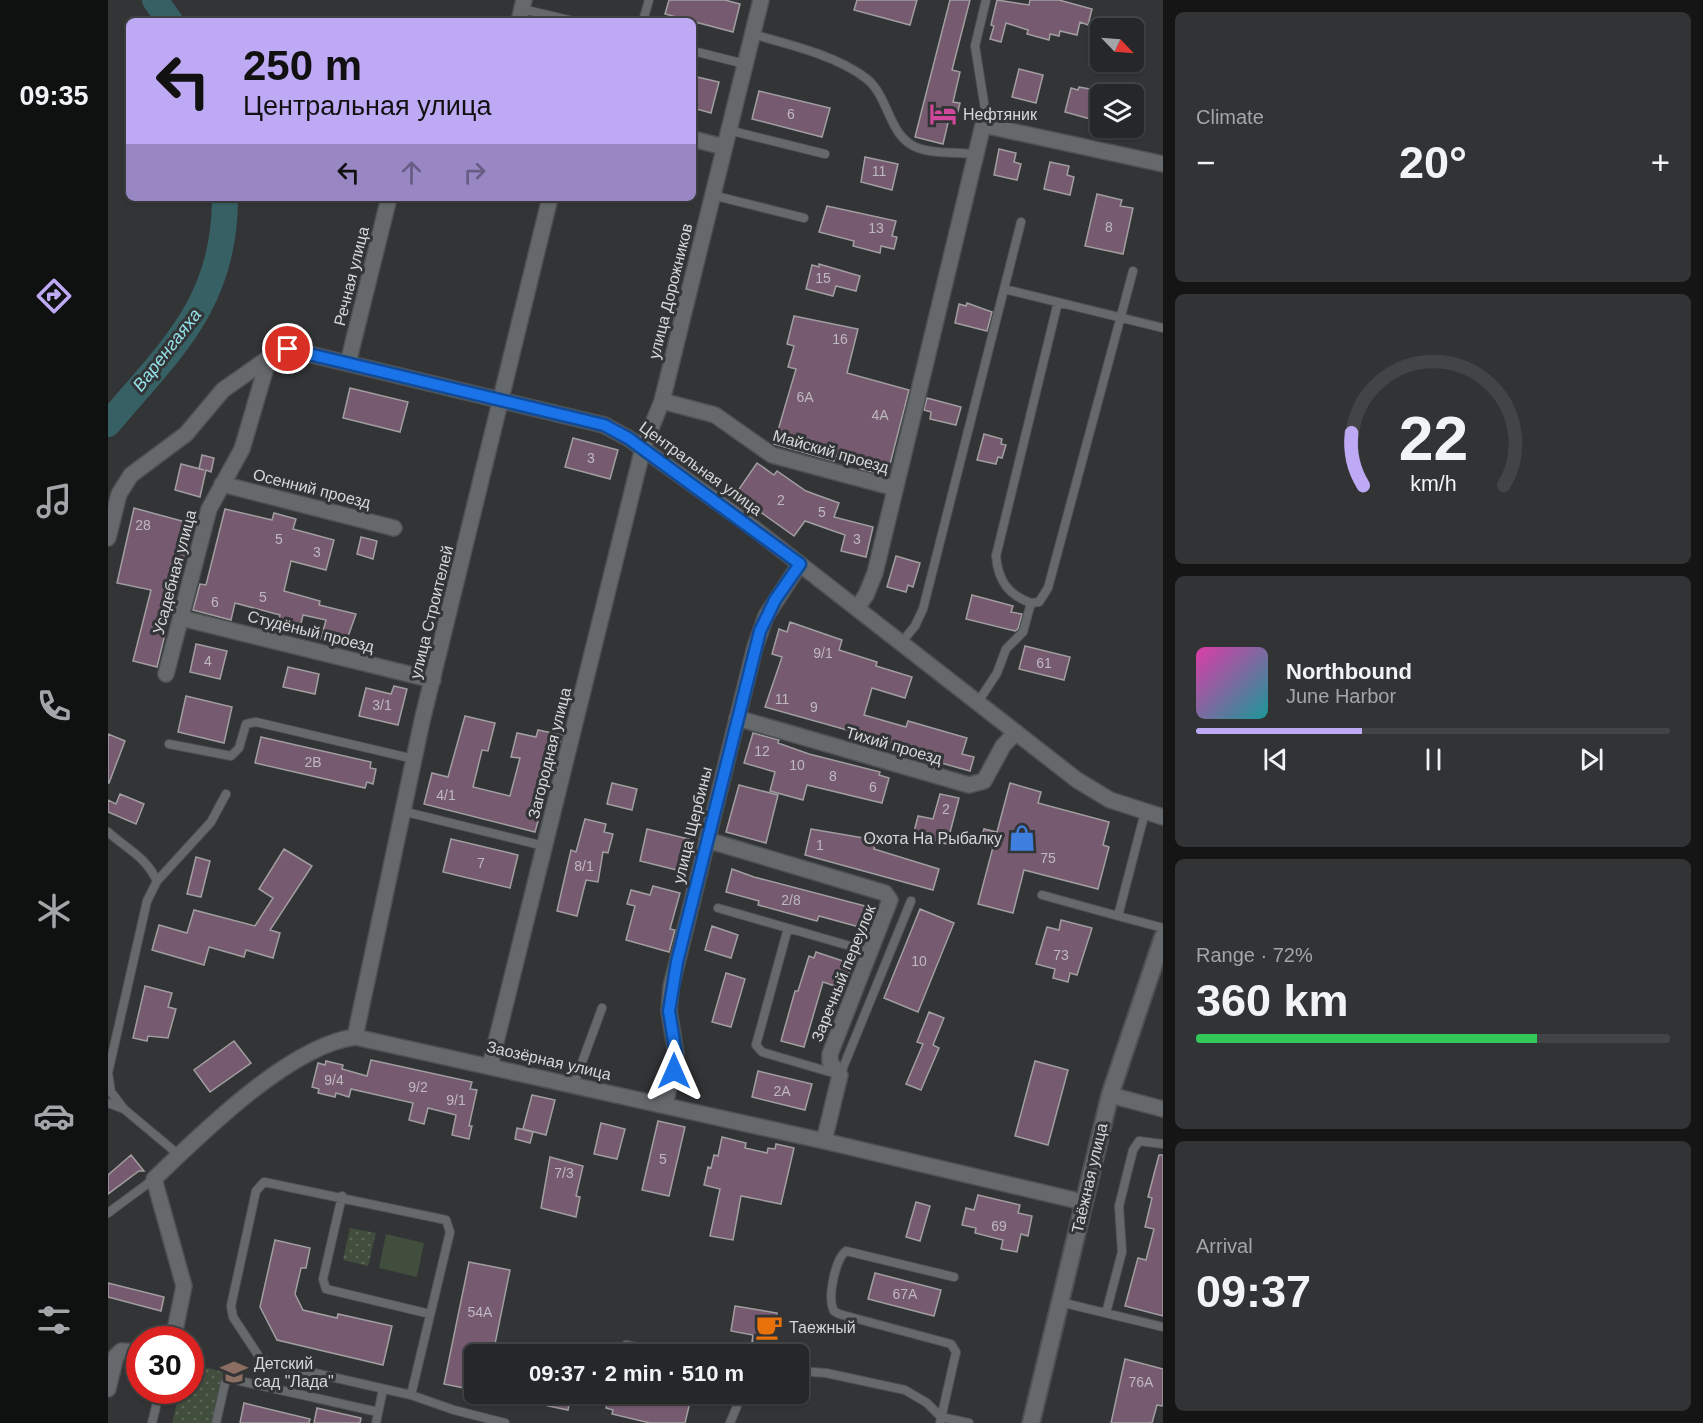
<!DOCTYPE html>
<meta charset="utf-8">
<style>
body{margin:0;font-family:Helvetica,sans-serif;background:#323334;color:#f1f3f6;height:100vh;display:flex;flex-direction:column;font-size:22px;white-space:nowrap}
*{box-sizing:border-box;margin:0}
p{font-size:20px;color:#a4a5a8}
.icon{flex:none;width:33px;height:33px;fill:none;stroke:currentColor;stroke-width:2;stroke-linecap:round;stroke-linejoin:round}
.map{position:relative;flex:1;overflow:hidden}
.details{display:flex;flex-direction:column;gap:12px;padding:12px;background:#151516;width:540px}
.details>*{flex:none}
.banner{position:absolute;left:18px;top:18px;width:570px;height:183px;border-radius:9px;box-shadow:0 2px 4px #0004,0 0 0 2px #424445;background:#bea9f4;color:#111;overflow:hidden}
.needle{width:39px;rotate:115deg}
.controls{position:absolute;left:982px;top:18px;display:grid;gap:12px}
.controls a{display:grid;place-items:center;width:54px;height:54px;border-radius:9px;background:#262728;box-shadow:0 2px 4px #0004,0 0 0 2px #424445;font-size:30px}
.speed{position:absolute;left:18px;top:1326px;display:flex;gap:12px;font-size:30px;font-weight:700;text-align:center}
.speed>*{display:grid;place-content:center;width:78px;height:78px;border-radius:50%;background:#262728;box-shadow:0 2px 4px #0004,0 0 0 2px #424445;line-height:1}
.speed .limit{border:9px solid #d22;background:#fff;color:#111}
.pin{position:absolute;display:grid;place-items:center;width:51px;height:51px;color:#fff;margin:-26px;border:3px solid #fff;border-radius:50%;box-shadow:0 2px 6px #0007}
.me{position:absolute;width:66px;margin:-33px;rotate:0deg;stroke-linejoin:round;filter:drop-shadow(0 0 4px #0008)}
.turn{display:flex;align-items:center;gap:21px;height:126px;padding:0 18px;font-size:27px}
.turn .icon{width:78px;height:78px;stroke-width:2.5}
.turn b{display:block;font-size:42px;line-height:51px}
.lanes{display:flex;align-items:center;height:57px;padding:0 18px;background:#0003;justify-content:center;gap:30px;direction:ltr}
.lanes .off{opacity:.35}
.big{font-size:45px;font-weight:700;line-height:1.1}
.details .widget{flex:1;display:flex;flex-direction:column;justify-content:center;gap:9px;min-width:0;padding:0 21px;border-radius:9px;background:#323334}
.details .dial{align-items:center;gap:0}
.dial svg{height:156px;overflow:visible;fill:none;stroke:#424445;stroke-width:7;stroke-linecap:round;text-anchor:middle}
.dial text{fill:#f1f3f6;stroke:none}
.song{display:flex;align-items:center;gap:18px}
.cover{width:72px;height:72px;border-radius:9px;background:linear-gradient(135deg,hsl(320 70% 55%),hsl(180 70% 35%))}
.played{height:6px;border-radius:3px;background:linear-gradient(90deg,#bea9f4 35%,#424445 35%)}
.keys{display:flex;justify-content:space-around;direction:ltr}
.heat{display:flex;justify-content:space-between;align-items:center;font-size:33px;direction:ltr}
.charge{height:9px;border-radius:4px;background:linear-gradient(90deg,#34c759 72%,#424445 0)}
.trip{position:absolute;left:356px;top:1344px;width:345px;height:60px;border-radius:9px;background:#262728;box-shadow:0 2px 4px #0004,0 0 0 2px #424445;font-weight:700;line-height:60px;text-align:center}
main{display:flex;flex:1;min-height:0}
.tabs{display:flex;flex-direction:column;width:108px;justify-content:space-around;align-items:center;background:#0f1010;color:#a4a5a8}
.tabs .icon{width:42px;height:42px}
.tabs .current{color:#bea9f4}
.tabs b{font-size:27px;color:#f1f3f6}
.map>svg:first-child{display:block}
.park{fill:url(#park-dots)}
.pitch{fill:#424e3d}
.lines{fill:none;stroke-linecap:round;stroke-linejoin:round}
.river{stroke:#366064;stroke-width:26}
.building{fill:#765b70;stroke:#a19ea0;stroke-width:1.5}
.service-casing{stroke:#4e5052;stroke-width:10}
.minor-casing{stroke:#4e5052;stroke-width:18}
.tertiary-casing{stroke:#4e5052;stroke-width:20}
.service{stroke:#66696b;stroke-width:8}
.minor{stroke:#66696b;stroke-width:15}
.tertiary{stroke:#66696b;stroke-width:16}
.route-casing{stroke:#114b97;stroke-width:15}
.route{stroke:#1a73e8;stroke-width:10}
.labels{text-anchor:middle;stroke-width:6;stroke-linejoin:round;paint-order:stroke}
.number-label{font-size:14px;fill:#beb8bf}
.poi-label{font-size:16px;fill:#d6d7d9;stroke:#323436;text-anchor:start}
.street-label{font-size:16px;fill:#d6d7d9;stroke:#323436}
.water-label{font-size:18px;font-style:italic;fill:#94e1e9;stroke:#323436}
</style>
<main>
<nav class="tabs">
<b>09:35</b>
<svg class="icon current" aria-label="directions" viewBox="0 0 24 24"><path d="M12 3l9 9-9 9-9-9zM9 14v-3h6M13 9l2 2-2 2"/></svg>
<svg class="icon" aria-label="music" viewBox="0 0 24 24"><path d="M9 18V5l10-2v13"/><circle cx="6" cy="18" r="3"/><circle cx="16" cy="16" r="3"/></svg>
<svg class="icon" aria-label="phone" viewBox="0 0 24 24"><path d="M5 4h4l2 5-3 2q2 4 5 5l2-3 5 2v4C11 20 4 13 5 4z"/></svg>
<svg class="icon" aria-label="climate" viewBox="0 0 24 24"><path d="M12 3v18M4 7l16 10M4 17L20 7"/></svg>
<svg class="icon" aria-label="car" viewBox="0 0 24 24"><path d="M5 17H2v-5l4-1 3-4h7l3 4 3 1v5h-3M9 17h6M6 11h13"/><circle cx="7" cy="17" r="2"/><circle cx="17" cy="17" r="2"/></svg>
<svg class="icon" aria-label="filters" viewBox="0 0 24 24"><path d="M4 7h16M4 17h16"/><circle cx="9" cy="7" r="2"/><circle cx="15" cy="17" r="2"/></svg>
</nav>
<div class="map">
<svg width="1055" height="1423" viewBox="0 0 1055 1423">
<defs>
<pattern id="park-dots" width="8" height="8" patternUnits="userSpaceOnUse" patternTransform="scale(1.5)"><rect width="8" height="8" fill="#424e3d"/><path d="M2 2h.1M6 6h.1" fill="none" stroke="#5d6758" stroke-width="1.8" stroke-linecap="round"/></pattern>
</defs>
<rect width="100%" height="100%" fill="#323436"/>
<path class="park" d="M242,1228L268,1233L260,1266L235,1260Z
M83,1364L116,1372L105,1423H64L72,1391L82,1390Z"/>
<path class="pitch" d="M278,1234L316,1243L309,1277L271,1268Z"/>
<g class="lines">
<path class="river" d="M47,0L62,21
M0,424C63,349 117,303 117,198"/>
</g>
<path class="building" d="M561,0H617L632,4L625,32L557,14Z
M749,0H809L802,25L746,10Z
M842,0H862L844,70L852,72L845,102L852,103L849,115L842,114L835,144L807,137Z
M889,0L921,5L922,0H951L984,9L980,25L972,22L969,35L952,31L951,36L942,34L941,40L919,34L920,30L898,23L893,42L882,39L886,26L883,25Z
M911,69L935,75L928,103L904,97Z
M585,76L611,82L603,113L585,108Z
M971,87L993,91L986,120L957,112L963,88L970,90Z
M651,91L722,108L714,137L644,119Z
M891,149L908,153L906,162L913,164L909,180L886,175Z
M757,157L790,164L784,190L753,182Z
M942,162L961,166L959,175L966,177L962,195L936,189Z
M989,194L1014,200L1012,206L1025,208L1015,254L977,246Z
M719,206L788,221L784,236L789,237L786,249L773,246L772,253L745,246L746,241L711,232Z
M711,264L752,276L748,291L728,286L725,296L698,289L704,265L711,267Z
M859,303L884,312L879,331L847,323L851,304L858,306Z
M686,316L750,329L739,373L801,390L779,476L752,469L754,463L727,456L726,461L666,444L688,369L680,367L686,346L679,344Z
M242,388L300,402L292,432L235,418Z
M819,398L853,407L848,425L822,419L823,412L816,410Z
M876,434L894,439L893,444L898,445L894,458L890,457L888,464L869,460Z
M465,438L510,450L502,479L457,467Z
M94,455L106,458L103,472L98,470L92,497L67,490L73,464L96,470L91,469Z
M649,463L666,475L669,471L698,491L731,503L726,517L765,527L758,557L733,551L737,535L697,521L686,536L644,506L646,504L629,492Z
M26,508L85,524L64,602L55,600L47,631L57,634L49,667L25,661L43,590L9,583Z
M117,509L164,520L166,513L188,519L185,529L226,540L218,570L183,561L176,591L212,601L211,605L248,614L237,645L213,639L218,620L195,615L191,632L169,627L172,615L127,603L123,620L85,610L92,584L98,585Z
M253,537L269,541L265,559L249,554Z
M788,556L812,563L805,587L800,585L798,592L779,587Z
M864,595L905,606L903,612L914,614L910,629L907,631L858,619Z
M682,622L734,640L731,650L769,662L768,666L804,677L797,698L764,688L756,715L798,727L800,721L859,738L854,754L866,757L862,771L801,754L803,748L657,707L674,657L664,654L671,629L679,632Z
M88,644L119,651L112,679L82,672Z
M917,646L962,657L956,680L911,669Z
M180,667L211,674L207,694L175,687Z
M286,686L299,689L290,725L251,716L258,688L283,694Z
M78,696L124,707L116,743L70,732Z
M357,716L387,723L380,751L374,750L365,787L402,796L412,758L403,757L409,733L428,737L430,730L454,735L427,832L316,804L324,773L340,777Z
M645,733L671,740L670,743L701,754L772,772L771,775L781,778L774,803L699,785L695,800L662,791L667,772L636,763Z
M0,734L17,741L1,783H0Z
M153,737L263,762L262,768L268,769L265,784L259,782L257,788L147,763Z
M504,783L529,789L524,810L499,804Z
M902,783L933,792L930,803L1001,822L995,845L1001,847L990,889L916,870L905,913L870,904L885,847L872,843L876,829L889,832Z
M631,785L670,795L658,843L618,832Z
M12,794L36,804L28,824L0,812V800L8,804Z
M832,794L851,798L839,844L805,836L810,816L825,819Z
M477,819L498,824L496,832L505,834L500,853L495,852L490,882L478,880L469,916L449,911L463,850L468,852Z
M539,829L581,839L573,871L532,861Z
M703,829L768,840L766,849L831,869L825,890L697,855Z
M343,839L410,855L402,888L335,872Z
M176,849L204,866L162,930L172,933L165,958L138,950L136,957L101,947L96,965L44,950L51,925L79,933L86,910L147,926L165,898L151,889Z
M88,857L102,861L93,897L79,894Z
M624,869L646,877L761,907L755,928L711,916L709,921L650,905L651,901L618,892Z
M545,886L572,893L562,929L567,930L561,952L518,940L527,906L519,904L523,890L542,895Z
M812,909L846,923L810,1012L776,998Z
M953,920L984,928L969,975L962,973L960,982L945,978L947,969L928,964L939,927L951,930Z
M604,926L630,935L623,958L597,950Z
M708,952L744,964L736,989L715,982L696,1047L673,1041L687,991H690L701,956L706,958Z
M618,973L637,979L623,1027L604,1022Z
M37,986L64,993L60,1007L68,1009L60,1038L40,1036L39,1041L25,1038Z
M821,1012L836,1018L825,1045L831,1048L813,1090L798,1084L815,1044L809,1042Z
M126,1041L143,1063L102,1092L86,1070Z
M263,1060L364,1082L362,1089L369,1090L361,1126H364L361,1139L344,1135L348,1115L320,1108L316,1124L301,1120L305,1103L243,1089L241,1097L228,1093L227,1097L210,1093L211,1089L204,1087L210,1063L217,1065L218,1061L235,1065L234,1069L259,1076Z
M927,1061L960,1070L940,1145L907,1136Z
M650,1071L704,1084L697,1110L644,1097Z
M424,1095L447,1100L438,1135L415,1129Z
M550,1121L577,1127L561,1196L534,1190Z
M493,1123L517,1129L509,1159L486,1154Z
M409,1128L425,1132L422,1143L407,1139Z
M614,1137L638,1143L637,1148L659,1153L660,1148L667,1149L668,1144L686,1148L673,1204L633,1196L625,1240L602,1236L612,1189L596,1185L600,1167L603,1168L606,1155L610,1156Z
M23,1155L36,1171H31L0,1194V1175Z
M1051,1155H1055V1316L1017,1306L1030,1258L1038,1260L1046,1229L1037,1227L1044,1198L1040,1197Z
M442,1157L475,1166L468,1196L472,1197L468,1217L433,1208Z
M870,1195L912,1205L910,1213L924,1216L920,1236L913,1234L909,1252L893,1249L895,1240L867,1233L868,1228L854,1225L858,1208L866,1210Z
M808,1202L822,1206L812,1241L798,1237Z
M167,1240L202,1248L198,1268H193L187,1294L195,1310L229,1318L230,1314L284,1326L275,1365L169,1340L152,1307Z
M361,1262L402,1270L385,1354H366V1390L336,1384Z
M767,1273L833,1290L826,1316L760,1299Z
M0,1283L56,1297L53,1311L0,1297Z
M627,1306L669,1313L664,1345L644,1342L645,1335L623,1331Z
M1017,1359L1055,1369V1406L1049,1405L1044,1423H1003Z
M408,1394H463L460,1410L407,1399Z
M502,1394H562L577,1397L576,1401L582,1402L577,1423H542L504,1414L505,1410L498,1408Z
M136,1403L202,1419L201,1423H132Z
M209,1408L253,1418L252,1423H206Z"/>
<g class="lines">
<defs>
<path id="service" d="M414,9L465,21
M535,21L541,0
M644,34C680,44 730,56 759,79C782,98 780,137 810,148C829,155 849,151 869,155
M585,51L637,64
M875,125L877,109L867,46L878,0
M620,130L717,154
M604,195L696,218
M896,289L1055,328
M923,603L931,602L940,588L1025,271
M793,643L807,626L815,609L913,222
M870,702L889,673L898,649L915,632L923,603C900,595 890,580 888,556L950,302
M61,744L123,756L131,748L138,724L148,722L306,759
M294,811L436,846
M0,832C19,849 38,857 49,881
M934,895L1010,916L1037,812
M610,908L763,952
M1010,916L1055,928
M680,928L648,1045L654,1052L732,1075L803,901
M466,1084L494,1008
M0,1103L16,1109L71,1155
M16,1109L3,1092L0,1073L39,901L49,881L103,822L118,794
M234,1196L215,1279L218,1289L322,1314
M0,1213L46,1179
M952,1302L1055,1327
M998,1313L1014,1252L1011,1206L1025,1150L1031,1141L1055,1144
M518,1345L563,1354
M690,1371L718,1373L797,1390L819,1403L833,1417L861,1423
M303,1395L342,1232L338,1220L156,1182L148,1191L123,1306L125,1317L152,1358L158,1362L303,1395L346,1410L397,1423
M44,1423L52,1390
M108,1423L117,1383L123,1379L270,1412
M268,1423L275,1389
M622,1423L634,1394
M832,1423L848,1352L843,1344L731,1314L726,1311C719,1299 727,1259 738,1251L846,1277"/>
<path id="minor" d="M411,21L416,0
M585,139L616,147
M240,363L281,198
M554,401L607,415L664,455L787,488
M114,484L286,528
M0,538L11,494L23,475L78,434L115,390L162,357
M749,608L758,595L767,573L875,125L1055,164
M73,618L325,680
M58,674L101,509L134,449L159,364L171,351L180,349L479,421L496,425L520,438L643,526L969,780L1002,800L1055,817
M629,718L861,785L876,781L895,746L908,732
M599,840L777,893L782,900L722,1054V1062L732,1075L716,1141
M247,1037L314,721L442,198
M382,1066L535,448L554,401L653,0
M1002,1095L1055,1109
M557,1105L568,1054L561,1011L563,987L647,647L658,616L692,564
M65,1340L76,1286L46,1179C94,1133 181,1046 247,1037L716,1141L975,1202
M0,1389L8,1356L13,1351L32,1352"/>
<path id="tertiary" d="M923,1423L1002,1095L1055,937"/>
</defs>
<use href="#service" class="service-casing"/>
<use href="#minor" class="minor-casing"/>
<use href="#tertiary" class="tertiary-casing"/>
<use href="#service" class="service"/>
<use href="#minor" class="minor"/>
<use href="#tertiary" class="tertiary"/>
</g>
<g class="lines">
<defs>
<path id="route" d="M180,349L496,425L520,438L692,564L667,600L652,631L569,962L561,1011L568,1054L566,1071"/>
</defs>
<use href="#route" class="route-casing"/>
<use href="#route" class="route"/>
</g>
<defs>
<symbol id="hotel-bare" viewBox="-9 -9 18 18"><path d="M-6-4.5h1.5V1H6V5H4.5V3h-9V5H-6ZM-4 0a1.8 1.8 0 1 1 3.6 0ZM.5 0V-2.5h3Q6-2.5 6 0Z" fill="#d1479c" stroke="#323436" stroke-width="2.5" paint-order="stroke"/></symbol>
<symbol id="shop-bare" viewBox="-9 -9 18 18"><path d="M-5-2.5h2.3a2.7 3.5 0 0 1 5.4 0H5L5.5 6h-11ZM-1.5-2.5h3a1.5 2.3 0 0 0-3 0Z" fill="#3f7fe0" stroke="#323436" stroke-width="2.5" paint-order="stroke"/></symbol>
<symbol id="cafe-bare" viewBox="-9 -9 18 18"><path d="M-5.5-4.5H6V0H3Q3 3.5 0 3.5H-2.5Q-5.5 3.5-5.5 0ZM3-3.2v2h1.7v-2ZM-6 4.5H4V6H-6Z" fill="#e8710a" stroke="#323436" stroke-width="2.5" paint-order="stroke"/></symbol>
<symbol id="school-bare" viewBox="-9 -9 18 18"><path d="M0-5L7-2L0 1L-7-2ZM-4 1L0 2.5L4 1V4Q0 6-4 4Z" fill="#8d6e63" stroke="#323436" stroke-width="2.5" paint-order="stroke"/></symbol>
</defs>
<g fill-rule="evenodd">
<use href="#hotel-bare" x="816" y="95" width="38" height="38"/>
<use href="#shop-bare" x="895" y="819" width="38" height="38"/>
<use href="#cafe-bare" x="642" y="1308" width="38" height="38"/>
<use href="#school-bare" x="107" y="1353" width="38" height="38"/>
</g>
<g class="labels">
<g class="number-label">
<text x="683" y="119">6</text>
<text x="771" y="176">11</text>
<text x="1001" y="232">8</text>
<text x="768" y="233">13</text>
<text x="715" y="283">15</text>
<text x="732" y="344">16</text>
<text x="697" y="402">6А</text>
<text x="772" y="420">4А</text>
<text x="483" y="463">3</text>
<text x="673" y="505">2</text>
<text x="714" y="517">5</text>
<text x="35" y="530">28</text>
<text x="171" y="544">5</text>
<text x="749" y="544">3</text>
<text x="209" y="557">3</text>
<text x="155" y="602">5</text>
<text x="107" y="607">6</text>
<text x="715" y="658">9/1</text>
<text x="100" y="666">4</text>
<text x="936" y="668">61</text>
<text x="674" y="704">11</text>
<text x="274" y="710">3/1</text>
<text x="706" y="712">9</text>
<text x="654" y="756">12</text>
<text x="205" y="767">2В</text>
<text x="689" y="770">10</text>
<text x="725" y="781">8</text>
<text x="765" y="792">6</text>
<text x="338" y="800">4/1</text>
<text x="838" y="814">2</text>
<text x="712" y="850">1</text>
<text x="940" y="863">75</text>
<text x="373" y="868">7</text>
<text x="476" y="871">8/1</text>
<text x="683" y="905">2/8</text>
<text x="953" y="960">73</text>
<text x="811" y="966">10</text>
<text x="226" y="1085">9/4</text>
<text x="310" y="1092">9/2</text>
<text x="674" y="1096">2А</text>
<text x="348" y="1105">9/1</text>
<text x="555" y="1164">5</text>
<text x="456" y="1178">7/3</text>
<text x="891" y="1231">69</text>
<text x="797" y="1299">67А</text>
<text x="372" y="1317">54А</text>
<text x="1033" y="1387">76А</text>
</g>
<g class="poi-label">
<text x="855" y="120">Нефтяник</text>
<text x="894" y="844" text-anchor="end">Охота На Рыбалку</text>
<text x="681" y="1333">Таежный</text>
<text x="146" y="1369">Детский<tspan x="146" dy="18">сад "Лада"</tspan></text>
</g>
<g class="street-label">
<text transform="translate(243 276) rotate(-76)" y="6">Речная улица</text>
<text transform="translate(562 291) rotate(-76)" y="6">улица Дорожников</text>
<text transform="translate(723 451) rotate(16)" y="6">Майский проезд</text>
<text transform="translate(593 468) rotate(36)" y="6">Центральная улица</text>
<text transform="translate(204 488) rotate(14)" y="6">Осенний проезд</text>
<text transform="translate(66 572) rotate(-75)" y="6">Усадебная улица</text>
<text transform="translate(323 612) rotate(-76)" y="6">улица Строителей</text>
<text transform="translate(203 631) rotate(14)" y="6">Студёный проезд</text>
<text transform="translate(786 745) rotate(16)" y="6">Тихий проезд</text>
<text transform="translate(441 753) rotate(-76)" y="6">Загородная улица</text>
<text transform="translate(584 825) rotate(-76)" y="6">улица Щербины</text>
<text transform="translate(735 973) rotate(-68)" y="6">Заречный переулок</text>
<text transform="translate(441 1060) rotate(13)" y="6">Заозёрная улица</text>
<text transform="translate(981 1178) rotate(-77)" y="6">Таёжная улица</text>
</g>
<g class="water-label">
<text transform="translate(59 350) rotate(-52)" y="6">Варенгаяха</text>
</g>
</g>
</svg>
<div class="controls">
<a><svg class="needle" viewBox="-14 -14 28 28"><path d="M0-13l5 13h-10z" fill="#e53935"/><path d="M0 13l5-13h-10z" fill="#a4a5a8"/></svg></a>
<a><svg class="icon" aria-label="layers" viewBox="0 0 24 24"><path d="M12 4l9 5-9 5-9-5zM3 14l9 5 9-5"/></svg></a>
</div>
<div class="speed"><div class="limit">30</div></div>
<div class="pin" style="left:180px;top:349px;background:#d93025"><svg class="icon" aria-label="arrive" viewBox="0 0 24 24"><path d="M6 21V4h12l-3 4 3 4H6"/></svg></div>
<svg class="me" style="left:566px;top:1071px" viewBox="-20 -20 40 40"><path d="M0-17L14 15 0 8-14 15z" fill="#1a73e8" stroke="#fff" stroke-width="4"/></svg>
<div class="trip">09:37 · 2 min · 510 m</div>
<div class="banner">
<div class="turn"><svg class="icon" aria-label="left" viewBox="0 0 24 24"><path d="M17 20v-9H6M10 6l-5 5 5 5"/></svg><div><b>250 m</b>Центральная улица</div></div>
<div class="lanes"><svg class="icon" aria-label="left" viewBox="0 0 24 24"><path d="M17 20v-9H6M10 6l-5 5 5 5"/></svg><svg class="icon off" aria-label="ahead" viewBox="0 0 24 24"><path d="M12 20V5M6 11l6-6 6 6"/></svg><svg class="icon off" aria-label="right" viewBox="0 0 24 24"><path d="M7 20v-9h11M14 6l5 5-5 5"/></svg></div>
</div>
</div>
<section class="details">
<div class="widget"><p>Climate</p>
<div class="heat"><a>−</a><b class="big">20°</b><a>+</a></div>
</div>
<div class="widget dial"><svg viewBox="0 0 100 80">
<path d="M14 69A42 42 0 1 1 86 69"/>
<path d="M14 69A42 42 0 0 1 8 42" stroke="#bea9f4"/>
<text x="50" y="56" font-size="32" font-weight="700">22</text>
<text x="50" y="72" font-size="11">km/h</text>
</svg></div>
<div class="widget">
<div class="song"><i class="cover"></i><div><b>Northbound</b><p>June Harbor</p></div></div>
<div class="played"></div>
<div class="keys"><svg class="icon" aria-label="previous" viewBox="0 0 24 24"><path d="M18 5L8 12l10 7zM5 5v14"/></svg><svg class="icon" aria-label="pause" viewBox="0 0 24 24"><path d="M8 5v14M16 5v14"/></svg><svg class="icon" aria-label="next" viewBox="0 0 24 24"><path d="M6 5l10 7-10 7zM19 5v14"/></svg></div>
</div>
<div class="widget"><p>Range · 72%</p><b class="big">360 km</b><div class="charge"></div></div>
<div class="widget"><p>Arrival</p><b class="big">09:37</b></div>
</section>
</main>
